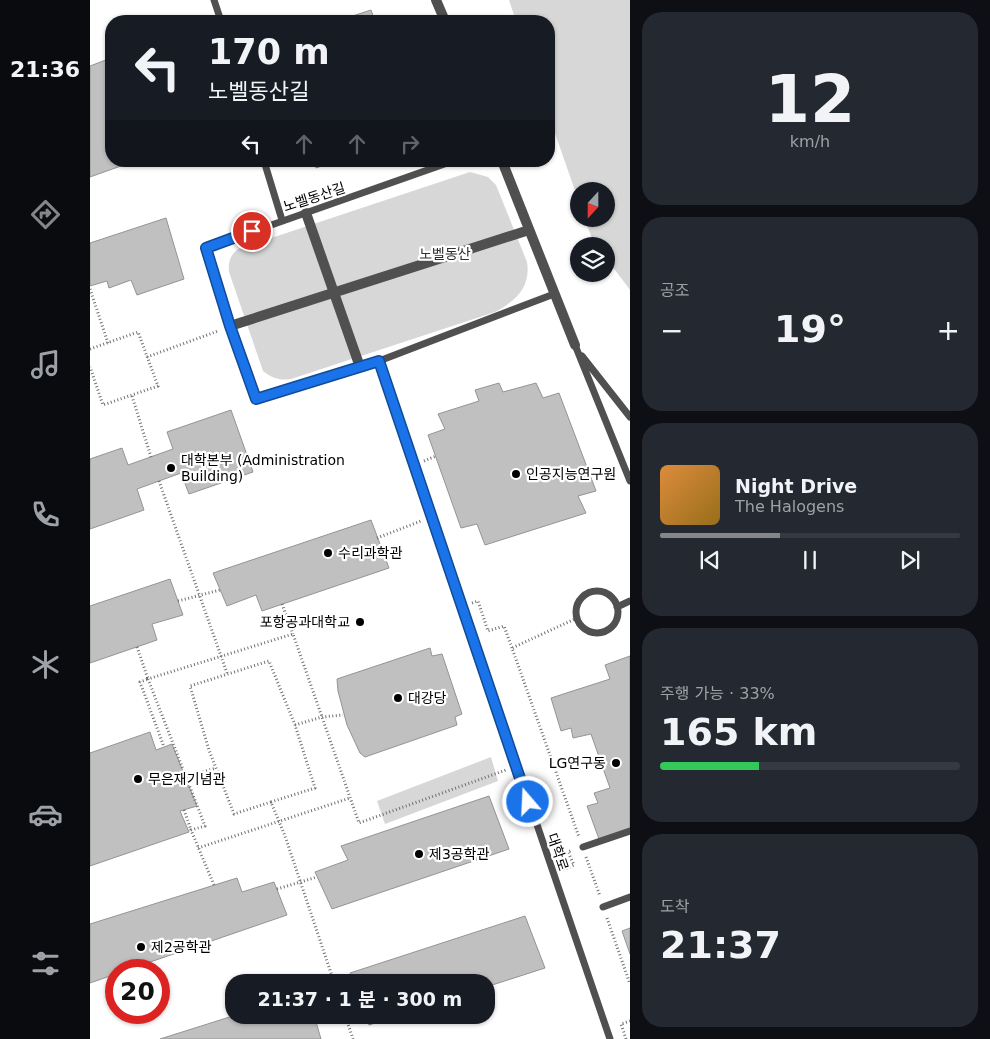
<!DOCTYPE html>
<html lang="ko">
<meta charset="utf-8">
<style>
body{margin:0;font-family:"DejaVu Sans","Noto Sans KR",sans-serif;background:#242831;color:#f1f3f6;height:100vh;display:flex;flex-direction:column;font-size:19px;white-space:nowrap}
*{box-sizing:border-box;margin:0}
p{font-size:16px;color:#9ea1a6}
.icon{flex:none;width:28px;height:28px;fill:none;stroke:currentColor;stroke-width:2;stroke-linecap:round;stroke-linejoin:round}
.map{position:relative;flex:1;overflow:hidden}
.drawer{display:flex;flex-direction:column;gap:12px;padding:12px;background:#0d0f14;width:360px}
.drawer>*{flex:none}
.guide{position:absolute;left:15px;top:15px;width:450px;height:152px;border-radius:20px;box-shadow:0 1px 4px #0004;background:#171b24;color:#f1f3f6;overflow:hidden}
.needle{width:32px;rotate:201deg}
.tools{position:absolute;left:480px;top:182px;display:grid;gap:10px}
.tools a{display:grid;place-items:center;width:45px;height:45px;border-radius:50%;background:#171b24;box-shadow:0 1px 4px #0004;font-size:25px}
.speed{position:absolute;left:15px;top:959px;display:flex;gap:10px;font-size:25px;font-weight:700;text-align:center}
.speed>*{display:grid;place-content:center;width:65px;height:65px;border-radius:50%;background:#171b24;box-shadow:0 1px 4px #0004;line-height:1}
.speed .limit{border:8px solid #d22;background:#fff;color:#111}
.pin{position:absolute;display:grid;place-items:center;width:42px;height:42px;color:#fff;margin:-21px;border:2px solid #fff;border-radius:50%;box-shadow:0 1px 5px #0007}
.me{position:absolute;width:55px;margin:-28px;rotate:341deg;stroke-linejoin:round;filter:drop-shadow(0 0 4px #0008)}
.turn{display:flex;align-items:center;gap:18px;height:105px;padding:0 20px;font-size:22px}
.turn .icon{width:65px;height:65px;stroke-width:2.5}
.turn b{display:block;font-size:35px;line-height:42px}
.lanes{display:flex;align-items:center;height:48px;padding:0 20px;background:#0003;justify-content:center;gap:25px;direction:ltr}
.lanes .off{opacity:.35}
.big{font-size:38px;font-weight:700;line-height:1.1}
.drawer .card{flex:1;display:flex;flex-direction:column;justify-content:center;gap:8px;min-width:0;padding:0 18px;border-radius:20px;background:#242831}
.drawer .dial{align-items:center;gap:0}
.dial b{font-size:65px;line-height:1}
.song{display:flex;align-items:center;gap:15px}
.cover{width:60px;height:60px;border-radius:8px;background:linear-gradient(135deg,hsl(30 70% 55%),hsl(40 70% 35%))}
.played{height:5px;border-radius:2px;background:linear-gradient(90deg,#858687 40%,#363941 40%)}
.keys{display:flex;justify-content:space-around;direction:ltr}
.heat{display:flex;justify-content:space-between;align-items:center;font-size:28px;direction:ltr}
.charge{height:8px;border-radius:4px;background:linear-gradient(90deg,#34c759 33%,#363941 0)}
.trip{position:absolute;left:135px;top:974px;width:270px;height:50px;border-radius:20px;background:#171b24;box-shadow:0 1px 4px #0004;font-weight:700;line-height:50px;text-align:center}
main{display:flex;flex:1;min-height:0}
.dock{display:flex;flex-direction:column;width:90px;justify-content:space-around;align-items:center;background:#090b0e;color:#9ea1a6}
.dock .icon{width:35px;height:35px}
.dock .selected{color:#858687}
.dock b{font-size:22px;color:#f1f3f6}
.map>svg:first-child{display:block}
.green{fill:#d7d7d7}
.building{fill:#c0c0c0;stroke:#949494}
.lines{fill:none;stroke-linecap:round;stroke-linejoin:round}
.path{stroke:#727272;stroke-width:3;stroke-dasharray:1 2.5;stroke-linecap:butt}
.lane{stroke:#505050;stroke-width:7}
.street{stroke:#505050;stroke-width:10}
.route-casing{stroke:#114b97;stroke-width:12}
.route{stroke:#1a73e8;stroke-width:9}
.poi-dot{fill:#000;stroke:#fff;stroke-width:2}
.labels{text-anchor:middle;stroke-width:4.5;stroke-linejoin:round;paint-order:stroke}
.street-label{font-size:14px;fill:#000;stroke:#fff}
.park-label{font-size:14px;fill:#2e2e2e;stroke:#fff}
.poi-label{font-size:14px;fill:#000;stroke:#fff;text-anchor:start}
</style>
<main>
<nav class="dock">
<b>21:36</b>
<svg class="icon selected" aria-label="directions" viewBox="0 0 24 24"><path d="M12 3l9 9-9 9-9-9zM9 14v-3h6M13 9l2 2-2 2"/></svg>
<svg class="icon" aria-label="music" viewBox="0 0 24 24"><path d="M9 18V5l10-2v13"/><circle cx="6" cy="18" r="3"/><circle cx="16" cy="16" r="3"/></svg>
<svg class="icon" aria-label="phone" viewBox="0 0 24 24"><path d="M5 4h4l2 5-3 2q2 4 5 5l2-3 5 2v4C11 20 4 13 5 4z"/></svg>
<svg class="icon" aria-label="climate" viewBox="0 0 24 24"><path d="M12 3v18M4 7l16 10M4 17L20 7"/></svg>
<svg class="icon" aria-label="car" viewBox="0 0 24 24"><path d="M5 17H2v-5l4-1 3-4h7l3 4 3 1v5h-3M9 17h6M6 11h13"/><circle cx="7" cy="17" r="2"/><circle cx="17" cy="17" r="2"/></svg>
<svg class="icon" aria-label="filters" viewBox="0 0 24 24"><path d="M4 7h16M4 17h16"/><circle cx="9" cy="7" r="2"/><circle cx="15" cy="17" r="2"/></svg>
</nav>
<div class="map">
<svg width="540" height="1039" viewBox="0 0 540 1039">
<rect width="100%" height="100%" fill="#fff"/>
<path class="green" d="M419,0H540V290L516,258V246H508L501,236L495,219H516V191H489V202L459,116V21H426Z
M380,172L398,177L406,185L437,262C441,287 426,301 405,312L201,379C190,381 182,378 173,371L139,272C138,261 140,256 148,249Z
M401,757L408,781L295,824L287,801Z"/>
<path class="building" d="M281,10L285,21H247Z
M21,58V161H45L0,177V66Z
M224,161H246L226,168Z
M76,218L94,279L47,295L41,280L19,288L17,281L0,286V243Z
M409,383L413,392L446,383L453,398L469,393L506,491L488,496L496,513L395,545L387,524L371,528L338,435L355,429L348,414L389,401L385,390Z
M141,410L163,472L99,494L91,473L47,489L54,510L0,529V459L32,448L38,465L83,449L77,432Z
M281,520L299,568L172,611L166,595L137,606L123,573Z
M80,579L93,615L62,624L67,640L0,663V606Z
M340,648L342,656L352,654L372,714L365,717L367,725L275,757L270,753L257,725L248,691L247,679Z
M540,656V829L509,839L497,806L508,803L504,793L520,788L501,734L483,738L481,728L471,731L461,698L520,679L515,665Z
M60,732L66,750L82,744L107,806L90,811L99,832L0,866V753Z
M399,796L419,849L242,909L225,872L258,860L251,846Z
M147,878L152,892L184,882L197,915L37,970H26V974L0,983V924Z
M435,916L455,968L396,987V982H263L260,973Z
M540,928V954L532,931Z
M146,1015H224L231,1039H70Z
M275,1015H310L279,1025Z"/>
<g class="lines">
<path class="path" d="M0,289L18,343
M0,349L48,332L68,386L13,405L0,367
M57,357L128,331
M42,396L61,457
M334,461L346,456
M69,481L137,673
M287,538L331,521
M88,601L130,590
M382,603L388,601L398,631L414,626L422,648
M192,604L203,634
M487,618L422,648L489,837
M47,647L58,679L50,682L74,747
M205,725L232,717L253,715
M96,777L126,768
M181,802L225,788L205,725L179,661L100,686L119,750L144,814L181,802L195,836L244,982
M94,810L101,830
M108,848L260,798
M496,857L510,896
M473,870L484,865L478,852L482,850
M124,885L101,830L115,826L58,679L203,634L269,823L416,770
M187,889L227,877
M517,918L540,984
M255,1015L263,1039
M224,1017L228,1015
M536,1039L531,1024L540,1021"/>
<path class="lane" d="M124,0L131,21
M174,161L192,220
M363,161L116,248L140,326L166,399L289,361L464,294
M485,345L540,481
M492,356L540,417
M289,361L520,1039
M486 612a21 21 0 1 1 42 0a21 21 0 1 1-42 0Z
M527,607L540,601
M493,847L540,831
M513,907L540,897"/>
<path class="street" d="M346,0L355,21
M412,161L485,345
M216,213L270,367
M140,326L439,230"/>
</g>
<g class="lines">
<defs>
<path id="route" d="M162,231L116,248L140,326L166,399L289,361L438,802"/>
</defs>
<use href="#route" class="route-casing"/>
<use href="#route" class="route"/>
</g>
<g class="poi-dot">
<circle cx="81" cy="468" r="5"/>
<circle cx="426" cy="474" r="5"/>
<circle cx="238" cy="553" r="5"/>
<circle cx="270" cy="622" r="5"/>
<circle cx="308" cy="698" r="5"/>
<circle cx="526" cy="763" r="5"/>
<circle cx="48" cy="779" r="5"/>
<circle cx="329" cy="854" r="5"/>
<circle cx="51" cy="947" r="5"/>
</g>
<g class="labels">
<g class="street-label">
<text transform="translate(224 197) rotate(-18)" y="5">노벨동산길</text>
<text transform="translate(468 852) rotate(71)" y="5">대학로</text>
</g>
<g class="park-label">
<text x="355" y="259">노벨동산</text>
</g>
<g class="poi-label">
<text x="91" y="465">대학본부 (Administration<tspan x="91" dy="16">Building)</tspan></text>
<text x="436" y="479">인공지능연구원</text>
<text x="248" y="558">수리과학관</text>
<text x="260" y="627" text-anchor="end">포항공과대학교</text>
<text x="318" y="703">대강당</text>
<text x="516" y="768" text-anchor="end">LG연구동</text>
<text x="58" y="784">무은재기념관</text>
<text x="339" y="859">제3공학관</text>
<text x="61" y="952">제2공학관</text>
</g>
</g>
</svg>
<div class="tools">
<a><svg class="needle" viewBox="-14 -14 28 28"><path d="M0-13l5 13h-10z" fill="#e53935"/><path d="M0 13l5-13h-10z" fill="#9ea1a6"/></svg></a>
<a><svg class="icon" aria-label="layers" viewBox="0 0 24 24"><path d="M12 4l9 5-9 5-9-5zM3 14l9 5 9-5"/></svg></a>
</div>
<div class="speed"><div class="limit">20</div></div>
<div class="pin" style="left:162px;top:231px;background:#d93025"><svg class="icon" aria-label="arrive" viewBox="0 0 24 24"><path d="M6 21V4h12l-3 4 3 4H6"/></svg></div>
<svg class="me" style="left:438px;top:802px" viewBox="-20 -20 40 40"><circle r="17" fill="#1a73e8" stroke="#fff" stroke-width="3"/><path d="M0-11L8 9 0 5-8 9z" fill="#fff"/></svg>
<div class="trip">21:37 · 1 분 · 300 m</div>
<div class="guide">
<div class="turn"><svg class="icon" aria-label="left" viewBox="0 0 24 24"><path d="M17 20v-9H6M10 6l-5 5 5 5"/></svg><div><b>170 m</b>노벨동산길</div></div>
<div class="lanes"><svg class="icon" aria-label="left" viewBox="0 0 24 24"><path d="M17 20v-9H6M10 6l-5 5 5 5"/></svg><svg class="icon off" aria-label="ahead" viewBox="0 0 24 24"><path d="M12 20V5M6 11l6-6 6 6"/></svg><svg class="icon off" aria-label="ahead" viewBox="0 0 24 24"><path d="M12 20V5M6 11l6-6 6 6"/></svg><svg class="icon off" aria-label="right" viewBox="0 0 24 24"><path d="M7 20v-9h11M14 6l5 5-5 5"/></svg></div>
</div>
</div>
<section class="drawer">
<div class="card dial"><b>12</b><p>km/h</p></div>
<div class="card"><p>공조</p>
<div class="heat"><a>−</a><b class="big">19°</b><a>+</a></div>
</div>
<div class="card">
<div class="song"><i class="cover"></i><div><b>Night Drive</b><p>The Halogens</p></div></div>
<div class="played"></div>
<div class="keys"><svg class="icon" aria-label="previous" viewBox="0 0 24 24"><path d="M18 5L8 12l10 7zM5 5v14"/></svg><svg class="icon" aria-label="pause" viewBox="0 0 24 24"><path d="M8 5v14M16 5v14"/></svg><svg class="icon" aria-label="next" viewBox="0 0 24 24"><path d="M6 5l10 7-10 7zM19 5v14"/></svg></div>
</div>
<div class="card"><p>주행 가능 · 33%</p><b class="big">165 km</b><div class="charge"></div></div>
<div class="card"><p>도착</p><b class="big">21:37</b></div>
</section>
</main>
